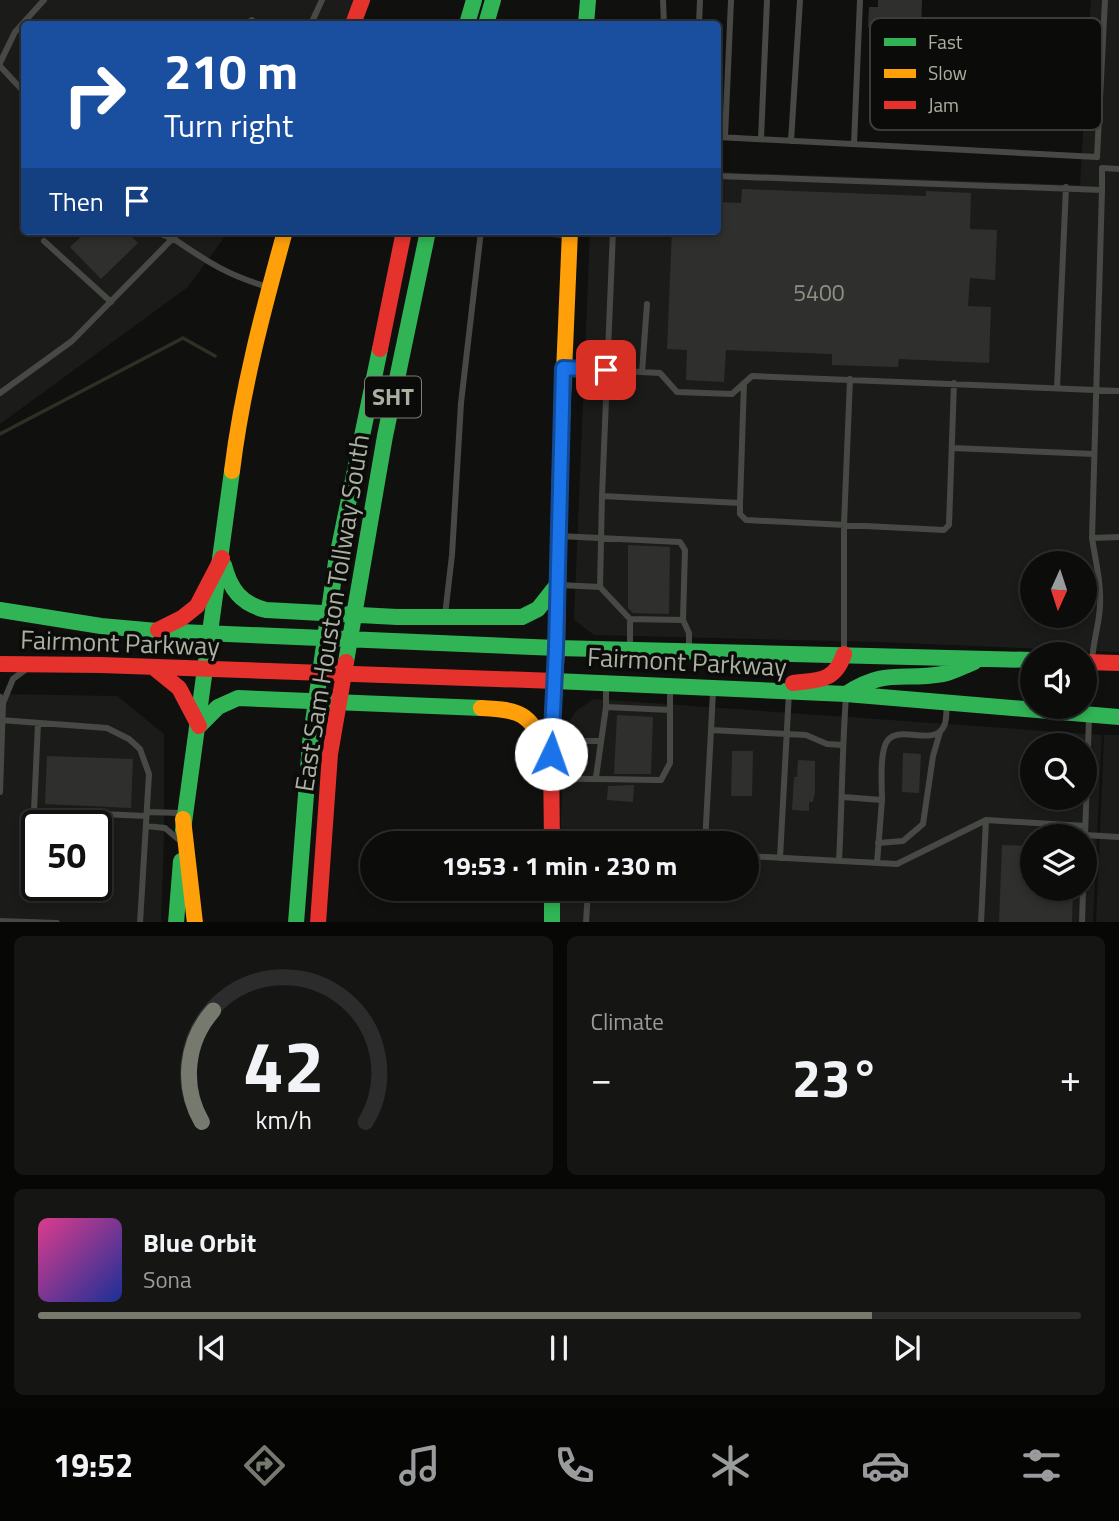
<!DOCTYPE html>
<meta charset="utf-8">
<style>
body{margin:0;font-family:"Titillium Web",sans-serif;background:#151514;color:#f1f3f6;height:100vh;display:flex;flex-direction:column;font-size:26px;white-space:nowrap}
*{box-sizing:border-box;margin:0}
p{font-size:23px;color:#9a9b9d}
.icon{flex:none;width:38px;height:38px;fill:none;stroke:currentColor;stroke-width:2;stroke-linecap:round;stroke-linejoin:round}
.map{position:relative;height:922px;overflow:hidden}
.panel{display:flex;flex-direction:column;gap:14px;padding:14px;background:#070706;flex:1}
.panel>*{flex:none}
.banner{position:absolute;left:21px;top:21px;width:700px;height:214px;border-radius:7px;box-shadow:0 4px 10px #0003,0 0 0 2px #2c2c2c;background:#1a4fa0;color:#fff;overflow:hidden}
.needle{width:46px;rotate:183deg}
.tools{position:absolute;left:1020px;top:551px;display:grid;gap:14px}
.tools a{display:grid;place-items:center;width:77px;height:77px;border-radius:50%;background:#0c0c0b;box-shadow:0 4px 10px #0003,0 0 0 2px #2c2c2c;font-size:35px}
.speed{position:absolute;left:21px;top:810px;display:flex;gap:14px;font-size:35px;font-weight:700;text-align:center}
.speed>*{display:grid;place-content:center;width:91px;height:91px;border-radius:50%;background:#0c0c0b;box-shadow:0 4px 10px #0003,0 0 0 2px #2c2c2c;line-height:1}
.speed .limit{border:4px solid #111;border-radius:10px;background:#fff;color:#111}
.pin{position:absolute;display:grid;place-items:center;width:60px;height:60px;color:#fff;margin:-30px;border-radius:14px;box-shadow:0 4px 10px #0006}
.me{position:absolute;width:77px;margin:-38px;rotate:3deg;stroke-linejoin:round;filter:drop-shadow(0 0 5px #0008)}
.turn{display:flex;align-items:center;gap:24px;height:147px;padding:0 28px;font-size:32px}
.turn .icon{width:91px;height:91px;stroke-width:2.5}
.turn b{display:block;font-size:49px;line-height:60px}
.then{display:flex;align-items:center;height:66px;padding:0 28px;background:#0003;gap:14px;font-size:26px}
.big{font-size:52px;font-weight:700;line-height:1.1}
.panel .widget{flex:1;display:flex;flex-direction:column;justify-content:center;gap:10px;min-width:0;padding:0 24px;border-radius:10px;background:#151514}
.panel .dial{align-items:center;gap:0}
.dial svg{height:182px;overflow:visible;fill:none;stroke:#2c2c2c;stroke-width:7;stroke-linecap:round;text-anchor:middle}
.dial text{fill:#f1f3f6;stroke:none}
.song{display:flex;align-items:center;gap:21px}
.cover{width:84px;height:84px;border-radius:10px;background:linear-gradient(135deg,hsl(330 70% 55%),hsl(230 70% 35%))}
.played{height:7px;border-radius:4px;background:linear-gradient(90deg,#75796e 80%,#2c2c2c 80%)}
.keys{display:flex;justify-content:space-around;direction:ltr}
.heat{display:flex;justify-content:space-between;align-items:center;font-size:38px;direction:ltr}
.panel .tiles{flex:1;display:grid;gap:14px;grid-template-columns:1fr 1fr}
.widget:last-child{grid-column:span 2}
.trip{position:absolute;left:360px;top:831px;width:399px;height:70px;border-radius:35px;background:#0c0c0b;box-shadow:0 4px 10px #0003,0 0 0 2px #2c2c2c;font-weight:700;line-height:70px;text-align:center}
.menu{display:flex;height:112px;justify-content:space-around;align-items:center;background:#050504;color:#9a9b9d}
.menu .icon{width:49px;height:49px}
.menu .selected{color:#75796e}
.menu b{font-size:32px;color:#f1f3f6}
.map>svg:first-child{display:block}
.built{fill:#1b1c1a;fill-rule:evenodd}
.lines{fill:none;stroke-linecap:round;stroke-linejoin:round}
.stream{stroke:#2f3025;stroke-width:3.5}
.building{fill:#2f302d}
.lane{stroke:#474944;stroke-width:6}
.fast{stroke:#30b455;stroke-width:16}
.slow{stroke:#ff9f0a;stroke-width:16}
.jam{stroke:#e5322d;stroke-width:16}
.route-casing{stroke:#114b97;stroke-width:18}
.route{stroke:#1a73e8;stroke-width:12}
.labels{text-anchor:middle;stroke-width:7;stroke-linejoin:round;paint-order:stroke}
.number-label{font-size:23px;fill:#8c9184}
.shield{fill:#0b0b0a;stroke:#7b7f74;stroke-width:2}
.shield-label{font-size:24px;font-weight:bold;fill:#abb1a1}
.street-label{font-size:26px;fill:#abb1a1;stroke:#0b0b0a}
.key{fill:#0b0b0a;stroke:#3b3d37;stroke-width:2}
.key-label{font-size:19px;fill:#abb1a1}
</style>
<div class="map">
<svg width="1119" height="923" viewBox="0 0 1119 923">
<rect width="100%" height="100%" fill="#10100f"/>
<path class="built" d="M0,0H354L344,24H24V231H229L188,287L0,424Z
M1091,0H1119V652L879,642L594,635L574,620L590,231H718V172L1080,185ZM1032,564H1085V616H1032Z
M0,694L117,696L164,734V839L161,922L0,923ZM37,826H96V886H37Z
M594,699L1102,735L1093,922L556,923L558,889H747V844L560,843L565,728L576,711ZM1032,746H1085V798H1032ZM1032,836H1085V889H1032Z
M1104,735H1119V922L1096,923Z"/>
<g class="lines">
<path class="stream" d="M0,434L183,338L215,356"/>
</g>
<path class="building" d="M878,0H922L921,28H911L909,95L875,94L877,27H868L869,7H878Z
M742,189L926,196V191L971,193L970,229L997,230L995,280L970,278L968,306L991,307L989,363L899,359L898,367L832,365V354L726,350L724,382L686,380L687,350L667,349L672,231H718V202L741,203Z
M87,231H126L138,243L101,279L70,247Z
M628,545L670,547L669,614L633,613L628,608Z
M617,715L653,717L651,774H614Z
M732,751H753L752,796H731Z
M903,753L921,754L919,793L902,792Z
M47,756L133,759L131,808L45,804Z
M798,760L815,761V792L813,802H809V811L792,810L794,777H797Z
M634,785L633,802L607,800L608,786Z
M1002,845L1032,846V889H1073L1072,922H999Z"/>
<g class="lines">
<path class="lane" d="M663,0L664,24
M246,24L252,20L256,24
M311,24L322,0
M699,24L700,0
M0,63L15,32L44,0
M0,66L24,92
M718,137L1097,157L1105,0
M725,137L731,0
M761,139L767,0
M791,141L800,0
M854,144L860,0
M718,176L1102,190L1092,538C1096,564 1103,589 1099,616C1097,631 1093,645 1092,660
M1102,190V168L1119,169
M157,231C163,237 170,236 177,241C209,263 230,276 268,287
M506,231L567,235
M613,231L602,496L740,503V514L746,520L944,530L949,525L954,383
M44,241L111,302
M565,368L660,373L677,392L732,394L752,376L1119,391
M642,372L647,304
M1057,388L1066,187
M0,393L72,341L180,231
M952,448L1094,454
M602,496L600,587L630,619L683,620L689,633V650
M740,503L744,383
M559,536L680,542L685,550L683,620
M1092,538L1119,537
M560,585L600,587
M445,615L452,555L461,403L481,231
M630,648V619
M844,653V525L850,379
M0,697L3,703L13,679L25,670
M606,707L670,710
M0,720L107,728L129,739L140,749L149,774L140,923
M38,723L34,811L146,816
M711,730L806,735L827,744L842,745
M553,741H601
M596,777L606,707V685
M552,779C589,778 624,780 661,780L670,763V688
M0,792L3,703
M843,797L882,800C882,786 879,750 888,740C901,725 935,747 944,726C947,720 946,711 947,704
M147,812L182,813
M146,826L165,828L178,839
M1085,835L1119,837
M1085,837L1089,717
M878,843L903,841L923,824L933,756L940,732
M705,844L713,692
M747,856L897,864L986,820L1085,826
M780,858L789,692
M839,861C842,806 842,751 846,696
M877,863L882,800
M0,921L57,923
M586,923L588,889
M981,923L986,820
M1082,923L1083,889"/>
<path class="fast" d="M467,24L474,0
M486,24L493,0
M586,24L588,0
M224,565C230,589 241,604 266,610L397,617H522L538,609L557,585
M0,610L101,626L157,631L557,648
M557,648L1032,660
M346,662L385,436L428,231
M555,681L846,694L1119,717
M846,694C885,668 902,681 943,674C954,672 964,666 974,662
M199,726L218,707L238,698L481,708
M183,830L232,471
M552,889V923
M176,923L181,861
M296,923L310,743L336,562L380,349"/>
<path class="slow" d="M560,467L570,231
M232,471C242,389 263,311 285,231
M481,708C529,710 527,716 551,754
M183,819L195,923"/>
<path class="jam" d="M353,24L362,0
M380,349L404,231
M158,630L182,618L197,606L222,558
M1085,662L1119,663
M0,664L101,665L555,681
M153,667L179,688L199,726
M793,683C818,680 835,682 844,654
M552,844L551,754L557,648L560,467
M318,923L330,754L346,662"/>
</g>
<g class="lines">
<defs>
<path id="route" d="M551,754L556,648L563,368L606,370"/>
</defs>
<use href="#route" class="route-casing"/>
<use href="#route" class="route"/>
</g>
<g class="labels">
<g class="number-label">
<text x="819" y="301">5400</text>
</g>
<rect class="shield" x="365" y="376.5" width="56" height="41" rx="5"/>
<g class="shield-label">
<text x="393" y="405">SHT</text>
</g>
<g class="street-label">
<text transform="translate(332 613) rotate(-81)" y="9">East Sam Houston Tollway South</text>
<text transform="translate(120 643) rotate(2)" y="9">Fairmont Parkway</text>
<text transform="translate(687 662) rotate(3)" y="9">Fairmont Parkway</text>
</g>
</g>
<rect x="870" y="18" width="232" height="112" rx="10" class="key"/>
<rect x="884" y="38" width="32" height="8" fill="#30b455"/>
<rect x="884" y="69" width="32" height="9" fill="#ff9f0a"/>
<rect x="884" y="101" width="32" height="8" fill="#e5322d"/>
<g class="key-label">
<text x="928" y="49">Fast</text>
<text x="928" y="80">Slow</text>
<text x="928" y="112">Jam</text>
</g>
</svg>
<div class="tools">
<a><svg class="needle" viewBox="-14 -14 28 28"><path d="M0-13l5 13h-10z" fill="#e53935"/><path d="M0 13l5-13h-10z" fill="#9a9b9d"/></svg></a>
<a><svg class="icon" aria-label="sound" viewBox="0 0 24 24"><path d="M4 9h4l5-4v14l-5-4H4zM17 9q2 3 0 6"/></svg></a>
<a><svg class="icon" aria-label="search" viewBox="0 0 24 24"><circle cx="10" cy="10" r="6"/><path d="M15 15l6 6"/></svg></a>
<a><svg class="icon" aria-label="layers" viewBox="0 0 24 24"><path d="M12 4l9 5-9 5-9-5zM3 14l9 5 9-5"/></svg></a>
</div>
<div class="speed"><div class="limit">50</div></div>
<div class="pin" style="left:606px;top:370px;background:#d93025"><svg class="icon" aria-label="arrive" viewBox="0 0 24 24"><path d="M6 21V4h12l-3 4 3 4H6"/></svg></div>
<svg class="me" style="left:551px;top:754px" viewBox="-20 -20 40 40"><circle r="19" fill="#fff"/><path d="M0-13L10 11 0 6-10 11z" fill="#1a73e8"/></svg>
<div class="trip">19:53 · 1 min · 230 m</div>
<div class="banner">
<div class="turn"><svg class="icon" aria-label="right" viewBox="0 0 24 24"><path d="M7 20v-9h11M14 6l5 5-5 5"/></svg><div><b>210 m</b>Turn right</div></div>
<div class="then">Then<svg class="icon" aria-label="arrive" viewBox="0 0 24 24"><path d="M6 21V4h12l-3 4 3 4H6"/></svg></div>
</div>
</div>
<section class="panel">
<div class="tiles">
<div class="widget dial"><svg viewBox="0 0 100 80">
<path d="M14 69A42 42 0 1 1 86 69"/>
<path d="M14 69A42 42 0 0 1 19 20" stroke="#75796e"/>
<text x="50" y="56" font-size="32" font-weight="700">42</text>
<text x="50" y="72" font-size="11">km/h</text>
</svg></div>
<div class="widget"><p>Climate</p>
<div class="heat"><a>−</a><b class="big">23°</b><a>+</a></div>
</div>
<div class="widget">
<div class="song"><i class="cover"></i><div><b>Blue Orbit</b><p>Sona</p></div></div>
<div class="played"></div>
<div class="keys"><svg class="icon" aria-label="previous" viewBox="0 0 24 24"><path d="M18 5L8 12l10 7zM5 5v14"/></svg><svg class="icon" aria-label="pause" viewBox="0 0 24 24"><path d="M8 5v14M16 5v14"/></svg><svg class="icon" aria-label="next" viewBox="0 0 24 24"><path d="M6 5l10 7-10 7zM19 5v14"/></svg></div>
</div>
</div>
</section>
<nav class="menu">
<b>19:52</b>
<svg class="icon selected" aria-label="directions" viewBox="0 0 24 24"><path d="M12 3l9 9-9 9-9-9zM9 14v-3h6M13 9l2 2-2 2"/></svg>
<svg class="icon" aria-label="music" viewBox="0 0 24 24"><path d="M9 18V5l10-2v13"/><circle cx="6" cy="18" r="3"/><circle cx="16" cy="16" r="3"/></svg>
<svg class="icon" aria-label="phone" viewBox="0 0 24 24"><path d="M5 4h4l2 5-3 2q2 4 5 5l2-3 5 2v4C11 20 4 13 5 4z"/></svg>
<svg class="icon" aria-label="climate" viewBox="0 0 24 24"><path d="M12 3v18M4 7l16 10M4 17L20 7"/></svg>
<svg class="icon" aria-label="car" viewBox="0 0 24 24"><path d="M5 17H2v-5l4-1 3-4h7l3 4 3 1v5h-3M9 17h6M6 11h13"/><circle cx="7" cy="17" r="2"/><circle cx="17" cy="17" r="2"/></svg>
<svg class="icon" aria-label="filters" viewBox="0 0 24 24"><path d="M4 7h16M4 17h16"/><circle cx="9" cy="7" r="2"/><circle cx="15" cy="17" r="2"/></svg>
</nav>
